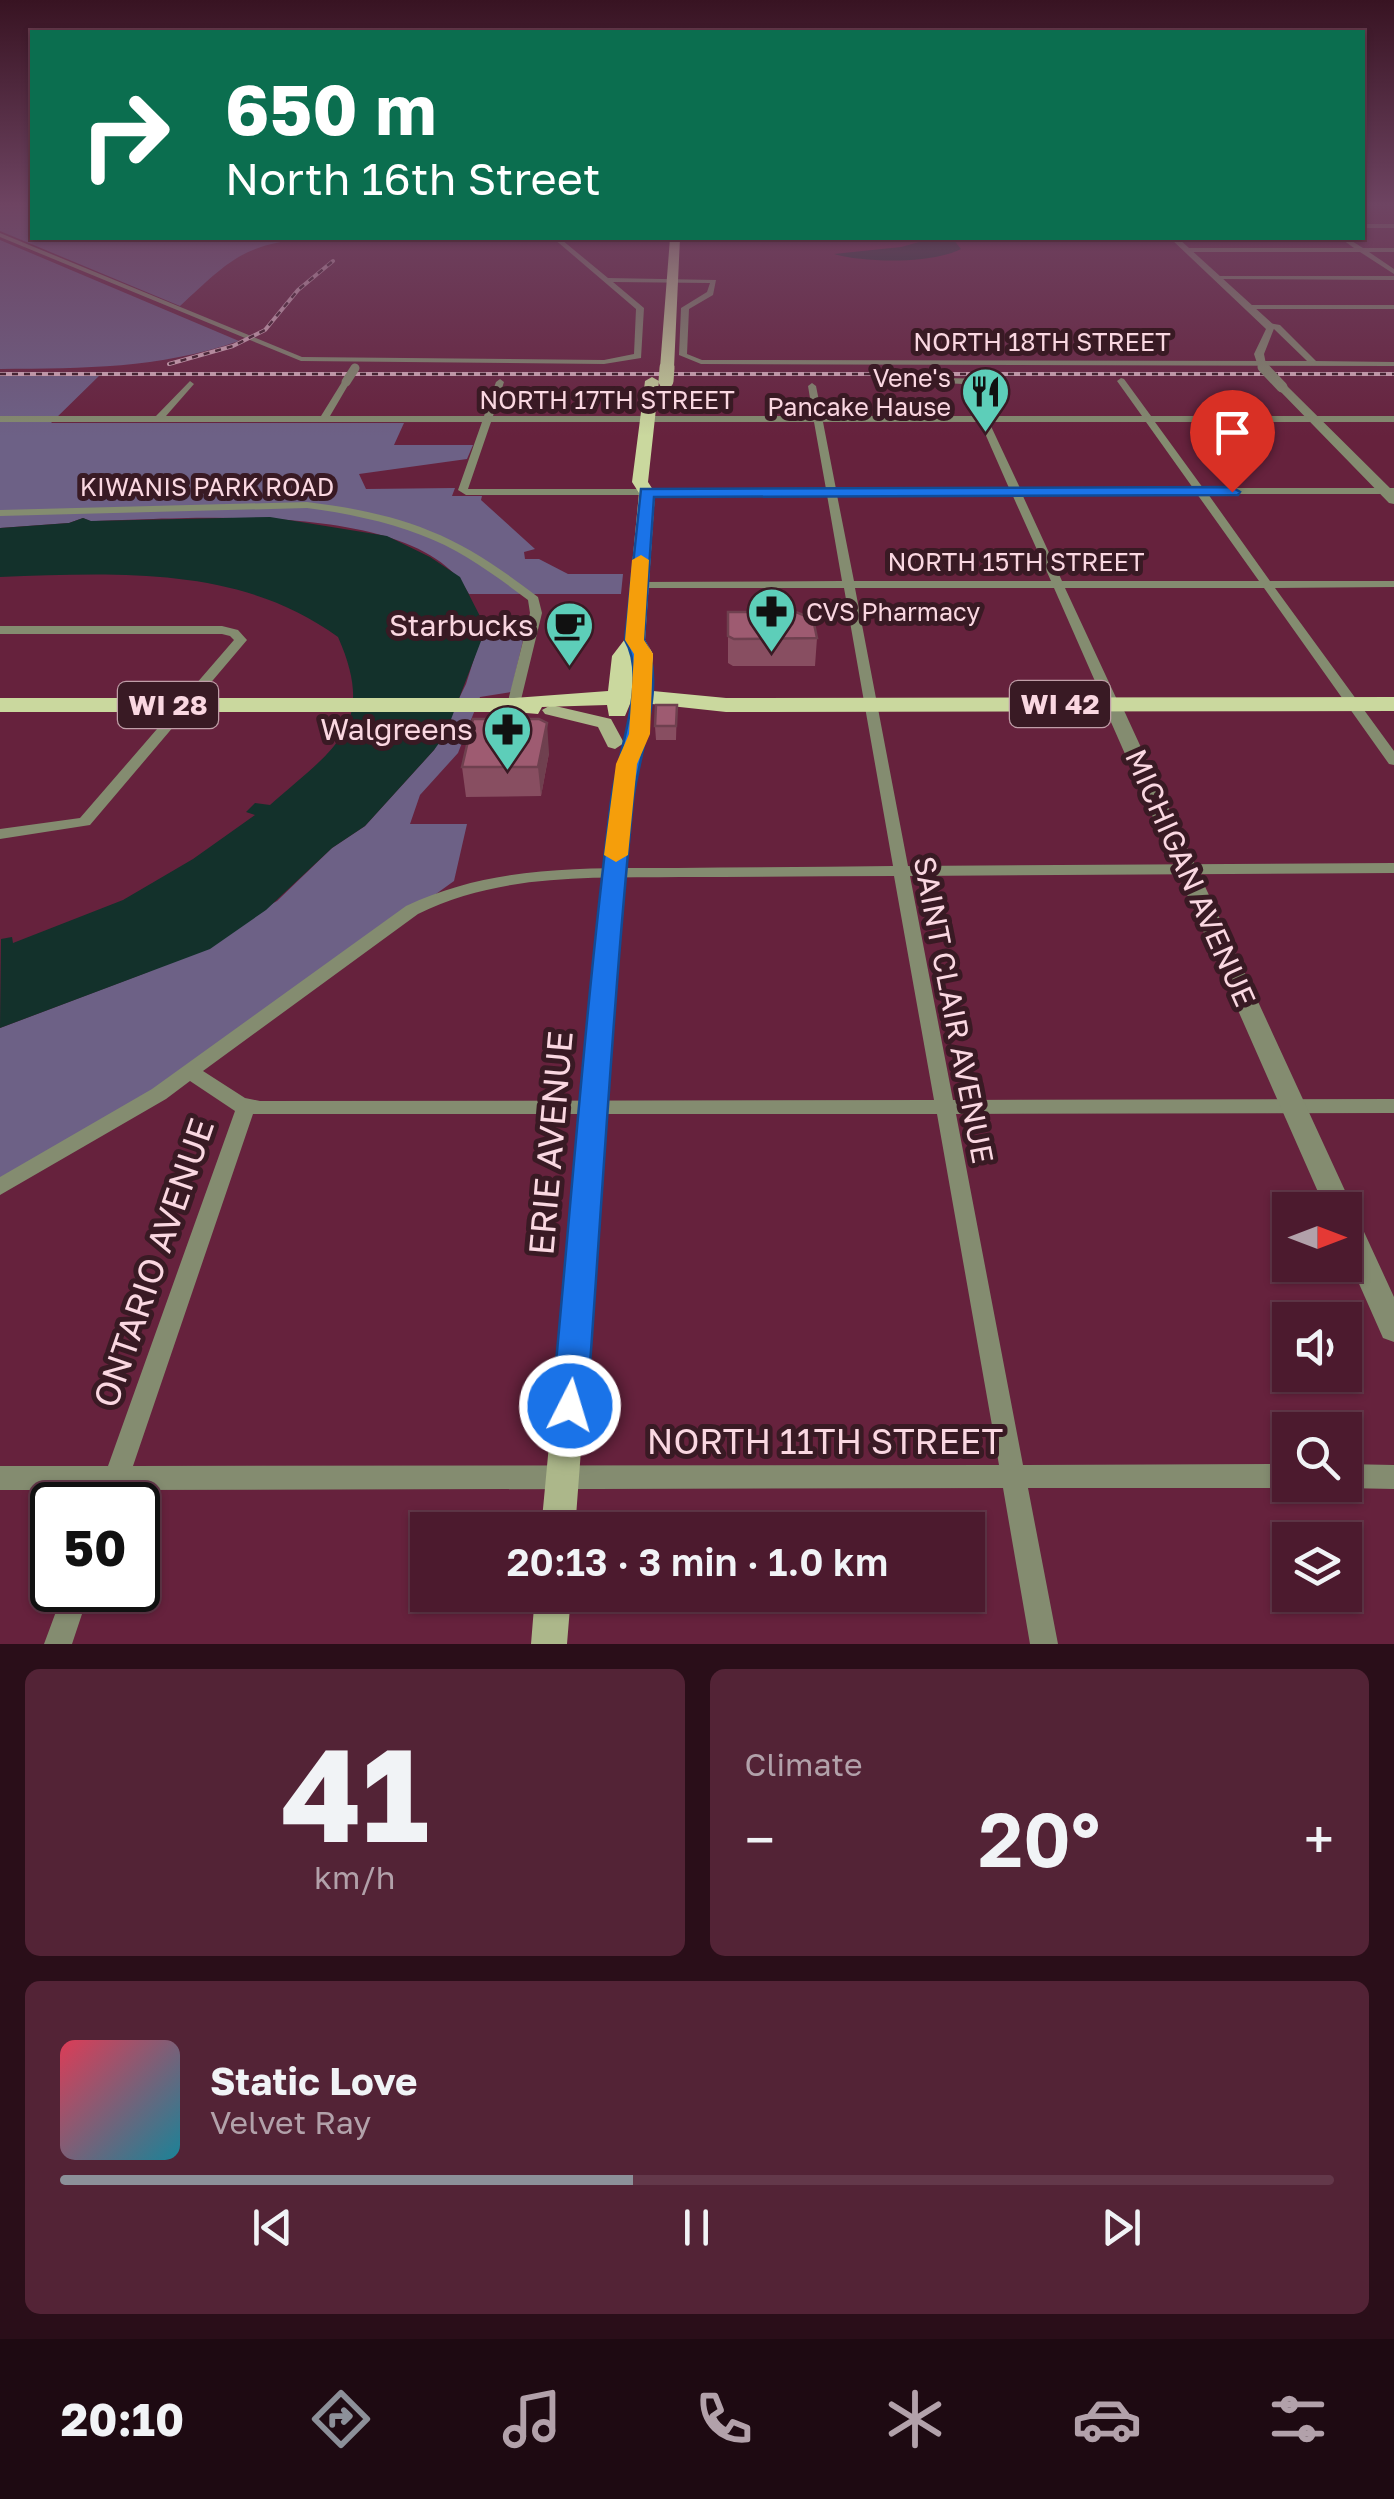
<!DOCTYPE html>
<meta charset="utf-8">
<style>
body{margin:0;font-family:"Golos Text",sans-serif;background:#532336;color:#f1f3f6;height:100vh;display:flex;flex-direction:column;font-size:38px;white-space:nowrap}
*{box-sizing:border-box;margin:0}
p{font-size:32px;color:#b2a1aa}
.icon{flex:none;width:55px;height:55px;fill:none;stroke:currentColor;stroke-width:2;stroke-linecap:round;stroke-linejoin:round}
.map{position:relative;height:1644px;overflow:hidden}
.drawer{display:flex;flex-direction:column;gap:25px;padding:25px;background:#2a0e19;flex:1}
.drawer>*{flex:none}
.banner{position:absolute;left:30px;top:30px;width:1335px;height:210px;border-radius:0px;box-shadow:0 2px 8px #0004,0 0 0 2px #63384a;background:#0b6e4f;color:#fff;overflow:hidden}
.needle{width:65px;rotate:90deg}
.controls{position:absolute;left:1272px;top:1192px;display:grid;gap:20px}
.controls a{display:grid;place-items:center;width:90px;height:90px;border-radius:0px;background:#4c1a2e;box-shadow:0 2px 8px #0004,0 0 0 2px #63384a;font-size:50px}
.speed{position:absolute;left:30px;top:1482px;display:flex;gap:20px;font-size:50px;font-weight:700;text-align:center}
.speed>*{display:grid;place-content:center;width:130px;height:130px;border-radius:50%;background:#4c1a2e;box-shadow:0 2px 8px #0004,0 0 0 2px #63384a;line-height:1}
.speed .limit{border:5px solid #111;border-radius:15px;background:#fff;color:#111}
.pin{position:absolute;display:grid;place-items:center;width:85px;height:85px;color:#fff;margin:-102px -42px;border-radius:50% 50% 50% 0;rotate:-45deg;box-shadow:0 0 10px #0007}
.pin .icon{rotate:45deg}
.me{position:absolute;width:110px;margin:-55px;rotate:5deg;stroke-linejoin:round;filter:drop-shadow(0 0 8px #0008)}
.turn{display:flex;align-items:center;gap:35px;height:210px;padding:0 30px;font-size:45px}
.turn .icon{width:130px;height:130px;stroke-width:2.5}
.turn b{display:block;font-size:70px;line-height:85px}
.big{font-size:75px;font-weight:600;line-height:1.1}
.drawer .tile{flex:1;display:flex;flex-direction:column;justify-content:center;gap:15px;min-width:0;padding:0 35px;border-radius:15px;background:#532336}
.drawer .dial{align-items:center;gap:0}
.dial b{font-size:130px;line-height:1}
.song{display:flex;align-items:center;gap:30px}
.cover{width:120px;height:120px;border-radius:15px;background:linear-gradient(135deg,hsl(350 70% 55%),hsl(190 70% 35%))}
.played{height:10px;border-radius:5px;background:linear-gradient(90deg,#8c9099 45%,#63384a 45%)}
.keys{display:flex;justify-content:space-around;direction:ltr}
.heat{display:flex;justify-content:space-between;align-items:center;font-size:55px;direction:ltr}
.drawer .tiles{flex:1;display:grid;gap:25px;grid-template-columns:1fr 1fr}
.tile:last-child{grid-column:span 2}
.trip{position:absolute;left:410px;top:1512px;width:575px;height:100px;border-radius:0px;background:#4c1a2e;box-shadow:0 2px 8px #0004,0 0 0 2px #63384a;font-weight:600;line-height:100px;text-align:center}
.tabs{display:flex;height:160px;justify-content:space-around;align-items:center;background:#1e0a12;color:#b2a1aa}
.tabs .icon{width:70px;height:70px}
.tabs .active{color:#8c9099}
.tabs b{font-size:45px;color:#f1f3f6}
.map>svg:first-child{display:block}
.green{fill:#6d6186}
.water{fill:#13312b}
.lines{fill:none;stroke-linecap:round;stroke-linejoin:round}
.minor{fill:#848c70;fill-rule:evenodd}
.tertiary{fill:#848c70;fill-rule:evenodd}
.secondary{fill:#acb78a;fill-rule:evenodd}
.primary{fill:#cad89e;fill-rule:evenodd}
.rail-casing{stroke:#dcb3c0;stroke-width:4}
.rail{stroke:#391a24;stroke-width:2.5;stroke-dasharray:6;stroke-linecap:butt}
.minor-bridge{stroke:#848c70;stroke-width:9}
.tertiary-bridge{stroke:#848c70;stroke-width:11}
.primary-bridge{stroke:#cad89e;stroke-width:15}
.wall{fill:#884e61}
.shaded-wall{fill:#6f404f}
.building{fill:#9e5b71;stroke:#6f404f;stroke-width:2.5}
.route{fill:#1a73e8;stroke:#114b97;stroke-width:2.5}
.slow{fill:#f59e0b}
.labels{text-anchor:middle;stroke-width:10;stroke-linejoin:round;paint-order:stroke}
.far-street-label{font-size:25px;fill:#fad7e1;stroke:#391a24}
.far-poi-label{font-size:25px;fill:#fad7e1;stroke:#391a24;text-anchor:end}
.shield{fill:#391a24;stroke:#c09ea8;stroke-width:2.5}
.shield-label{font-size:28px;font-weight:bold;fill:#fad7e1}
.poi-label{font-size:30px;fill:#fad7e1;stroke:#391a24;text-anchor:end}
.street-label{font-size:30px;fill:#fad7e1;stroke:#391a24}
.near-street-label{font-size:35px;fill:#fad7e1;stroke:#391a24}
</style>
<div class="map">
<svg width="1394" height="1644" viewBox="0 0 1394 1644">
<rect width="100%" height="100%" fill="#66223d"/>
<path class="green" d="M0,206H32V238H310C242,244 228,262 180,306L0,231Z
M0,240L239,341C157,369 86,368 0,369Z
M0,374H101L51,423H404L394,445H473L467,459L359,474L366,489L455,488L452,496H482L481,500L535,549L524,552L525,559H539L568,574H623L621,594H469C419,498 183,519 90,521L83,518L69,523L0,528Z
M527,623L511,692L480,697L458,753L420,795L410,824H467L454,881L165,1089L0,1184V1028L148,972L277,901L332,848L365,826L434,750L466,684L485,624Z"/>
<path class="water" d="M930,239H953L961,249C932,264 865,263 834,254L901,247Z
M270,517L387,536L430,557L460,577L486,628L445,735L434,750L365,826L332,848L266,910L210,949L0,1028L1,939L12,937L13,943L123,900L193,859L255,815L246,812L255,803L270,805C333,749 378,727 338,637C240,565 116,573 0,577V528L69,523L83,518L91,521Z"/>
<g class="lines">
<path class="minor" d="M1362,224H1394V228H1362Z
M0,233L302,357L604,360L634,354L636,309L553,238H645L642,240H562L608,278L716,280L713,295L689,309L687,354L702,360L1307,361L1274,329L1266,327L1269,323L1280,325L1316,361L1394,362V366L701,364L679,355L681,308L707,292L710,283L613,282L644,308L641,358L604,364L301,361L0,237Z
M1343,238H1347L1363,248H1394V252H1369L1394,269V274L1360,252H1188L1185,250L1188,248H1354L1343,240Z
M1219,276H1394V280L1217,279Z
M1251,305H1394V309H1248Z
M946,378L985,379V383L971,384L986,416H1142L1117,381L1121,378L1124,379L1151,416H1394V422H1155L1203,488H1394V494H1208L1270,581H1394V587L1275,588L1394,751V765L1389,764L1264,588H1065L1119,704L1112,708L1105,704L1054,588H855L908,866L1394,863V873L910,876L953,1100L1394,1099V1113L956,1114L1023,1465L1290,1464V1485H1297L1290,1488H1028L1058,1644H1030L1003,1488L125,1490L120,1505H94L100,1490H0V1466H108L235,1111L190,1081L166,1099L0,1195V1177L152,1089L406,906C492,865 584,868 677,868C749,867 821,867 893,866L844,588H639L633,585L639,582L842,581L827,495H466L458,490L482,422H0V416H156L190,381L194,384L166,416H321L342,382L346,379L350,382L330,416H484L496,382L500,379L504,382L493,416H813L808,386L812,383L816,386L822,416H977L963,384L943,383L942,381ZM491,422H814L826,489H468ZM823,422H980L1009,488L836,489ZM989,422H1146L1193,488H1020ZM1012,494L1051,581H854L837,495ZM1022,494H1197L1259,581H1062ZM894,876L934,1100L260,1101L245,1098L203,1071L418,914C501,873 590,878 680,877C752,877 823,876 894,876ZM253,1114H937L999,1465L133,1466Z
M307,502C348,507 392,515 430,531C469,546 505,572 538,597L542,613L519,708L514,709L507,705L530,613L528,600C496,576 460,549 421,535C385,521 345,513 307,508L0,516V510Z
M0,626H222L238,630L247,640L90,825L0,839V829L80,818L234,640L230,636L222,634H0Z
M1345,1464L1394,1465V1489L1345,1488L1338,1485H1345Z
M64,1590H90L72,1644H44Z"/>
<path class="tertiary" d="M1170,238H1178L1275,326L1264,354L1267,369H1259L1254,354L1266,329Z
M1278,385H1286L1394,492V504L1389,503L1278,389Z
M1112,699L1121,704L1394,1297V1342L1383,1338L1345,1252V1210H1326L1103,704Z"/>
<path class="secondary" d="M551,705L611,719L624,743L615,749L608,747L598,727L545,714L542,710Z
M641,706L650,711L647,739L635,764L623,892L575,1530H541L601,892L617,764L629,739L632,711Z
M535,1595H571L567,1644H531Z"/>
<path class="primary" d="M670,238H680L674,368L667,372L660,368Z
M652,377L659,381L648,482L655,493L645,640L653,654V691L726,698L1394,697V711L726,712L652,704L649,716H633L630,704L625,716H609L607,705L542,707L538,714L514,712H0V698H514L608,691L612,656L625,639L639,493L632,482L645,381Z"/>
<defs>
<path id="rail" d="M169,364L233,346L265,330L298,290L333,261
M0,374H1394"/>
</defs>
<use href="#rail" class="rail-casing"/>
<use href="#rail" class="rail"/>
<path class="minor-bridge" d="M346,382L355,368"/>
<path class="tertiary-bridge" d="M1263,367L1282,387"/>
<path class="primary-bridge" d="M666,381L667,368"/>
</g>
<path class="wall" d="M728,612L817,638L815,666H733L728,663Z
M677,705L676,740H656L655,726Z
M549,753L541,796L466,797L462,767Z"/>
<path class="shaded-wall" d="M547,723L549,753L541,796L538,767Z"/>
<path class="building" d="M728,612H796L813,619L817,638L734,639L728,636Z
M656,705H677L676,726H655Z
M473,719H539L547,723L538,767H462Z"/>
<linearGradient id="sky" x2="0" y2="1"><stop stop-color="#381322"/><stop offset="0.47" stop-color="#6e4462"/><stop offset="1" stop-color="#6e4462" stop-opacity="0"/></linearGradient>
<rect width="1394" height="436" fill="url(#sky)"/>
<path class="route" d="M1232,487L1240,492L1238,495L654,497L644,640C668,679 638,757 633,801C613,1002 602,1204 587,1406L582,1418L570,1423L557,1418L552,1406C571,1204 586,1002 611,801C616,757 649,679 625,640L641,489Z"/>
<path class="slow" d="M641,555L649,560L644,640L653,654L650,734L637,764L628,855L616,862L604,855L616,764L629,734L634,654L625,640L632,560Z"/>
<defs>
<symbol id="restaurant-pin" viewBox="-11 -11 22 30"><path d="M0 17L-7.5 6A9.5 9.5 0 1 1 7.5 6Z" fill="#5dceb9" stroke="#391a24"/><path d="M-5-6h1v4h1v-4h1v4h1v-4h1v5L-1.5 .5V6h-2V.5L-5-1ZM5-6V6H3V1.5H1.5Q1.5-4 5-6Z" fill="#111"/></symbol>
<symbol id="pharmacy-pin" viewBox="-11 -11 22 30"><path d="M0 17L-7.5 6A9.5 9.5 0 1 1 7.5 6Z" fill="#5dceb9" stroke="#391a24"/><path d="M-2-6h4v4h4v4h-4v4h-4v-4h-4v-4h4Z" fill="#111"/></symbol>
<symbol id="cafe-pin" viewBox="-11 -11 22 30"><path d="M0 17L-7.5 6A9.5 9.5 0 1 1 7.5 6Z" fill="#5dceb9" stroke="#391a24"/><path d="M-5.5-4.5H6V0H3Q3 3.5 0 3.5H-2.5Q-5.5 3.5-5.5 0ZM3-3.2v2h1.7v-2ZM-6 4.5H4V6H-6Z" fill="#111"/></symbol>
</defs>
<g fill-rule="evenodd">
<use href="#restaurant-pin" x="958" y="364" width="55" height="75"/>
<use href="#pharmacy-pin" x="744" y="584" width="55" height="75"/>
<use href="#cafe-pin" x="542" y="598" width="55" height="75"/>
<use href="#pharmacy-pin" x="480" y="702" width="55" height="75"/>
</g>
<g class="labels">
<g class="far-street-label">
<text x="1042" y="351">NORTH 18TH STREET</text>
<text x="607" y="409">NORTH 17TH STREET</text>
<text x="207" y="496">KIWANIS PARK ROAD</text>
<text x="1016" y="571">NORTH 15TH STREET</text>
</g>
<g class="far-poi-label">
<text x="951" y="387">Vene's<tspan x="951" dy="29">Pancake Hause</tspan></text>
<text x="806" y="621" text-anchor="start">CVS Pharmacy</text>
</g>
<g class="shield">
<rect x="1010" y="681" width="100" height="46" rx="8"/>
<rect x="118" y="682" width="100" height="46" rx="8"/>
</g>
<g class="shield-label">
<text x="1060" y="714">WI 42</text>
<text x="168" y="715">WI 28</text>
</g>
<g class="poi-label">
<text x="534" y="636">Starbucks</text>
<text x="473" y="740">Walgreens</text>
</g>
<g class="street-label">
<text transform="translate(1190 878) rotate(66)" y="10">MICHIGAN AVENUE</text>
<text transform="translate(953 1010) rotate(79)" y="10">SAINT CLAIR AVENUE</text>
</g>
<g class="near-street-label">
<text transform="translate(551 1143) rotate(-85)" y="12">ERIE AVENUE</text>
<text transform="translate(154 1263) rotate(-71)" y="12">ONTARIO AVENUE</text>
<text x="825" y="1454">NORTH 11TH STREET</text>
</g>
</g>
</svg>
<div class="controls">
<a><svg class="needle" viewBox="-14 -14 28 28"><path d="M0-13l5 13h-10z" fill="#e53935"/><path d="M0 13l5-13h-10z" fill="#b2a1aa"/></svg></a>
<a><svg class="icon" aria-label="sound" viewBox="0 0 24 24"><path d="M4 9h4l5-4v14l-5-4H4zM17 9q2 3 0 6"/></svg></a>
<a><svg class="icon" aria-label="search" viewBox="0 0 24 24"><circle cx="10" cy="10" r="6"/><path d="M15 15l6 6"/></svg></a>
<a><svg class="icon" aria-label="layers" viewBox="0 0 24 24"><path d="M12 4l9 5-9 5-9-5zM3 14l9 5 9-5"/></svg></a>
</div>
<div class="speed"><div class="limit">50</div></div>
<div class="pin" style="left:1232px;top:492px;background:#d93025"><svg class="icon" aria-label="arrive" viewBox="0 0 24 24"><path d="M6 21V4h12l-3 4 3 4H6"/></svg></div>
<svg class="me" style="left:570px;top:1406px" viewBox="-20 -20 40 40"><circle r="17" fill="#1a73e8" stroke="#fff" stroke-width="3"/><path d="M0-11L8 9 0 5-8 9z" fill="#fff"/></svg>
<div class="trip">20:13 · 3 min · 1.0 km</div>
<div class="banner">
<div class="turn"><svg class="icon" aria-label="right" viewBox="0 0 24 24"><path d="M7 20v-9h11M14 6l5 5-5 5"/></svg><div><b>650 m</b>North 16th Street</div></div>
</div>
</div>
<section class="drawer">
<div class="tiles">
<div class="tile dial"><b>41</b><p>km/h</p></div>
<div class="tile"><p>Climate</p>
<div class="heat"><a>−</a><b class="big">20°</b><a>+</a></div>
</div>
<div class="tile">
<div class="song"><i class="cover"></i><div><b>Static Love</b><p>Velvet Ray</p></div></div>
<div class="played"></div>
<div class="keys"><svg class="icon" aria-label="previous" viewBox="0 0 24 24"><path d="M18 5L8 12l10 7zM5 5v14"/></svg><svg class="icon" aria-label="pause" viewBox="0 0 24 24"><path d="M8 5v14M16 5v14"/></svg><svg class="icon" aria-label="next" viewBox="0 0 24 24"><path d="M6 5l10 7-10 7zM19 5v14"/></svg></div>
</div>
</div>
</section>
<nav class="tabs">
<b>20:10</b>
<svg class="icon active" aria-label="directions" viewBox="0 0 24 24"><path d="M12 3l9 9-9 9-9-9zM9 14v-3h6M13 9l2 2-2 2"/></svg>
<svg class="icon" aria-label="music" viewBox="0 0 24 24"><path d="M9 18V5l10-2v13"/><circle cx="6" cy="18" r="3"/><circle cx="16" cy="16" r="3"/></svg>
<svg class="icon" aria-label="phone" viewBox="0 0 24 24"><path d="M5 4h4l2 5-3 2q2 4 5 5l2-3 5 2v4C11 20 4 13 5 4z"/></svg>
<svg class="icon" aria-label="climate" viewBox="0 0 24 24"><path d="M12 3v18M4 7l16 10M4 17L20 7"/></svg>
<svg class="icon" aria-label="car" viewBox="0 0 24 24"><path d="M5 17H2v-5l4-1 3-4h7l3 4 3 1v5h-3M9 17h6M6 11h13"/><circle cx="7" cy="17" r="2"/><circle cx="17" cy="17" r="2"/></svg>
<svg class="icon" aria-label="filters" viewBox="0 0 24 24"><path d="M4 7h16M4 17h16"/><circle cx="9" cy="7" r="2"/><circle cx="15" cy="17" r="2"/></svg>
</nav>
